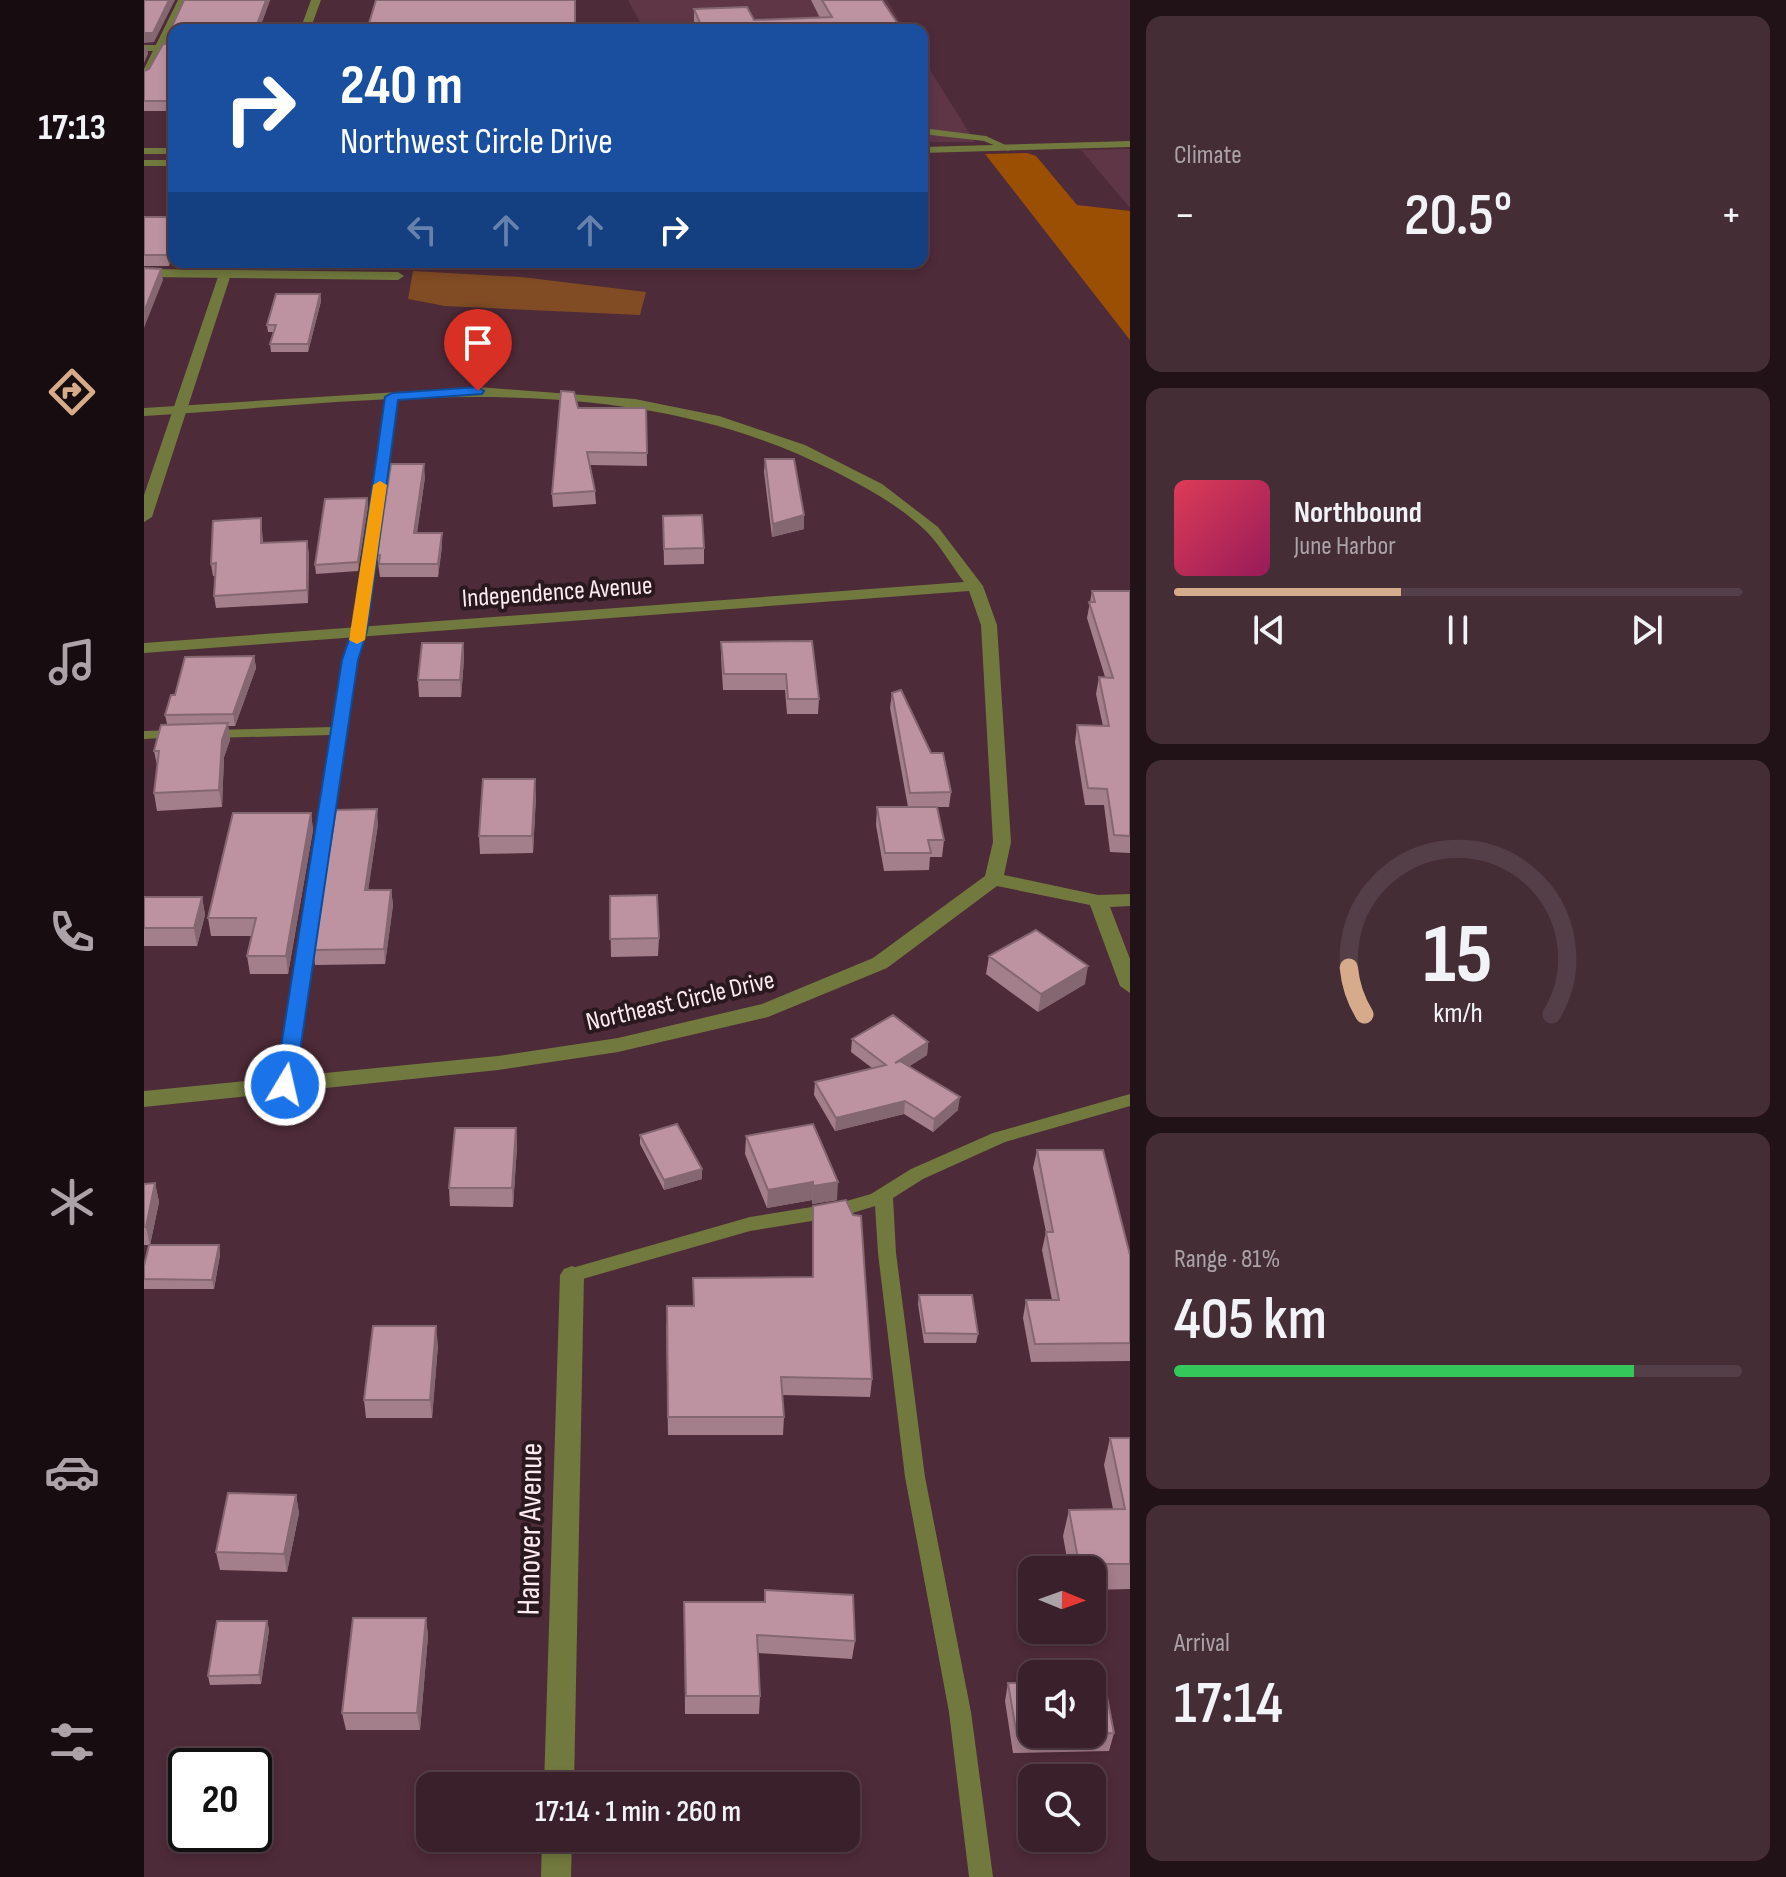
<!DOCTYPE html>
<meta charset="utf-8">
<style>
body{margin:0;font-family:"Sofia Sans Condensed",sans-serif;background:#452d36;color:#f1f3f6;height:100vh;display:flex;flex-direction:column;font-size:30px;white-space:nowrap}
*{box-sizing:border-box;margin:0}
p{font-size:26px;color:#aba3a8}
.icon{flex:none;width:44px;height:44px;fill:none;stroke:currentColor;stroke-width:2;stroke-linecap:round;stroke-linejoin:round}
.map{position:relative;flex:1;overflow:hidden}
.panel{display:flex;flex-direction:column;gap:16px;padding:16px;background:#201217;width:656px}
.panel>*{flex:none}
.top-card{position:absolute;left:24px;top:24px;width:760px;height:244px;border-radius:16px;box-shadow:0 4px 12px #0003,0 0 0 2px #543e47;background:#1a4fa0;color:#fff;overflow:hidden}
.needle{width:52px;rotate:91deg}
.tools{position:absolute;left:874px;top:1556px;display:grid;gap:16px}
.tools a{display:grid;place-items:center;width:88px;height:88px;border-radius:16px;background:#3a202a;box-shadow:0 4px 12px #0003,0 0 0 2px #543e47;font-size:40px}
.speed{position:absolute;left:24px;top:1748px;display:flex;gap:16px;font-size:40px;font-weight:700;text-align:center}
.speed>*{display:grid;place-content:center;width:104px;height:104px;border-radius:50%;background:#3a202a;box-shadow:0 4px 12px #0003,0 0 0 2px #543e47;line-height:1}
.speed .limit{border:4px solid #111;border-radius:12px;background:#fff;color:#111}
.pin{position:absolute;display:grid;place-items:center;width:68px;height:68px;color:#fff;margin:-82px -34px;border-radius:50% 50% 50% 0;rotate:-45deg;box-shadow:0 0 8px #0007}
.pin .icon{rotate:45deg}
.me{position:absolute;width:88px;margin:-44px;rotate:9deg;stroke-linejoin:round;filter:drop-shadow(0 0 6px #0008)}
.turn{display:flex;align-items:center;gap:28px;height:168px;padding:0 40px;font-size:36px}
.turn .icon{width:104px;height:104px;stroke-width:2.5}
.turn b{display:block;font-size:56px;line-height:68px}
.lanes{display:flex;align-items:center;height:76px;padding:0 40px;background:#0003;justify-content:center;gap:40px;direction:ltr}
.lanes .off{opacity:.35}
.big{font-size:60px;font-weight:600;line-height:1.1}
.panel .card{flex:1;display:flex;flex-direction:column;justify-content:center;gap:12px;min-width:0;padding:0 28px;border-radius:16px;background:#452d36}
.panel .dial{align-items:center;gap:0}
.dial svg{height:208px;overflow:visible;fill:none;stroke:#543e47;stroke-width:7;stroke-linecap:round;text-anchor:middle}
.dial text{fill:#f1f3f6;stroke:none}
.song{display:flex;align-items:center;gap:24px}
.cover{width:96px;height:96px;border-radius:12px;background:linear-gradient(135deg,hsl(350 70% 55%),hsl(330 70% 35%))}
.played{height:8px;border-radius:4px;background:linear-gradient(90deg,#d6ab8b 40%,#543e47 40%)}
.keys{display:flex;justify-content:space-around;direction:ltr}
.heat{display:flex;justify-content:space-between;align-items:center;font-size:44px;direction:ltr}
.charge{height:12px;border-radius:6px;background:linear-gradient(90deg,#34c759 81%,#543e47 0)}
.trip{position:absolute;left:272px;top:1772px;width:444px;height:80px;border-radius:16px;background:#3a202a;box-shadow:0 4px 12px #0003,0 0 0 2px #543e47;font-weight:600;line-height:80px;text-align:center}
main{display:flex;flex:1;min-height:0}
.tabs{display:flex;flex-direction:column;width:144px;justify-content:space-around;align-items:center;background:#170d11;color:#aba3a8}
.tabs .icon{width:56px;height:56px}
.tabs .active{color:#d6ab8b}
.tabs b{font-size:36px;color:#f1f3f6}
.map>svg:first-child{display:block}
.built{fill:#5e3645}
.green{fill:#814c24}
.forest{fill:#9b4f02}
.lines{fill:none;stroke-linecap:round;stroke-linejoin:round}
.service{fill:#71793e;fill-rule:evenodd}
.minor{fill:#71793e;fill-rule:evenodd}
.tertiary{fill:#71793e;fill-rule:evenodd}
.wall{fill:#a37e8b}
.shaded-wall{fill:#846771}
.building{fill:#bd93a2;stroke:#846771;stroke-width:2}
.route{fill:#1a73e8;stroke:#114b97;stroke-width:2}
.slow{fill:#f59e0b}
.labels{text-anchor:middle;stroke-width:8;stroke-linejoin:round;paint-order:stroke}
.street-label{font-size:26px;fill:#feebf1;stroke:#29191f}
.near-street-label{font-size:32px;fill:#feebf1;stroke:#29191f}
</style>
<main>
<nav class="tabs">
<b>17:13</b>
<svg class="icon active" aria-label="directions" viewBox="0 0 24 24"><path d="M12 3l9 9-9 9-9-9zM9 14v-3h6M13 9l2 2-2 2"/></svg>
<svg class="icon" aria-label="music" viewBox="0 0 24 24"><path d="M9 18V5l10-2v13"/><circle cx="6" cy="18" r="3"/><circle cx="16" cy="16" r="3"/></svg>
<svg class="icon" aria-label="phone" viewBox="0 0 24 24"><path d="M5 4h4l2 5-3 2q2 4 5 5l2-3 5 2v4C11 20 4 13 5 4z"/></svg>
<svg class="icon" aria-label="climate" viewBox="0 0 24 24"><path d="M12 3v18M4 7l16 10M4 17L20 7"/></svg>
<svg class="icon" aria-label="car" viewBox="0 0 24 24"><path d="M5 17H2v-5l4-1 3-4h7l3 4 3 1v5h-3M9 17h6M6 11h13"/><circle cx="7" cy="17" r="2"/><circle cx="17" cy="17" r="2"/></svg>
<svg class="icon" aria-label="filters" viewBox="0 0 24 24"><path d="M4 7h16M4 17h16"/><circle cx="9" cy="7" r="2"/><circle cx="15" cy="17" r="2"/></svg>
</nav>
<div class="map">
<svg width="986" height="1877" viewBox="0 0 986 1877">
<rect width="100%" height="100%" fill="#4e2b38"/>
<path class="built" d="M484,0H743L761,30H500Z
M778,57L831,142H778Z
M986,149V208L937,150Z"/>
<path class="green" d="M269,271L377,277L502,292L496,315L301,306L264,299Z"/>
<path class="forest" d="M883,153L892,156L933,205L986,211V340L841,154Z"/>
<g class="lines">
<path class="service" d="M34,0H42L30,29L4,77L0,79V69Z
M778,128L842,136L868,148L864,151L840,141L778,134Z
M0,160H30V166H0Z
M244,395L254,397L223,631L213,660L150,1085L147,1089H135L132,1085L187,735L66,738L59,734L66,730L189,727L199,660L209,631Z
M34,730L41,734L39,737L0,739V731Z
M986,1094V1106L861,1142L779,1179L749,1198L752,1253L781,1477L827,1712L849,1877H825L805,1712L761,1477L734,1253L731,1206L699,1216L606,1231L428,1282L421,1280L418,1275L421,1270L428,1268L606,1217L699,1202L727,1194L767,1169L849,1133Z"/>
<path class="minor" d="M0,45H30V51H0Z
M986,141V147L778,153V147Z
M0,148H30V154H0Z
M0,269L254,272L260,276L254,280L0,277Z
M334,387L491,399L575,416L661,445L738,484L794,527L839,586L853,625L867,842L860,875L954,895L986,894V906L966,907L986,959V993L976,986L946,905L853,886L743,968L624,1017L474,1052L354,1070L0,1107V1091L354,1056L474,1038L618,1004L729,958L841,876L849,842L837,625L825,591L0,653V643L820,582C808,566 797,547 784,533C757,506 721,487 688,470C476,362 228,402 0,416V408Z
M428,1266L436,1269L440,1275L430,1786H400L416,1275L420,1269Z
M398,1838H428L427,1877H397Z"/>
<path class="tertiary" d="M167,0H177L166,30H156Z
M79,262H91L8,517L0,522V495Z"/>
</g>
<path class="wall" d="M40,0H126L115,30H30V43L26,42L25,33Z
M667,0H738L754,24L753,30H551L550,28V9L610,20L676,18Z
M30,44V111H0V71L5,69Z
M778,88L782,94L780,115H778Z
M0,217H30L25,266H0Z
M176,294L177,301L164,352H127L126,344L130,332H124L123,325Z
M434,408H502L503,466L446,465L451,491L452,504L409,507L408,494Z
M621,459L660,515V529L628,537L620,472Z
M281,477L273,533L298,546L294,577H236L233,556Z
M223,498L224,506L214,571L172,574L171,565Z
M519,516L560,548V564L520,565Z
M118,530L119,543L165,553L164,603L72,608L70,596L71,576H69L67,564Z
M948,591H986V853L966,852L960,805H941L931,742L933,725L959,726L952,694L955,677H961L943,618Z
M668,641L675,699L674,714H643L641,690H579L577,657V642Z
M319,643L320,659L317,697H275L274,680Z
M110,656L112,668L91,726H84L86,740L80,757L78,807L13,811L10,793L13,765L10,751L23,724L21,715L31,695Z
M748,693L807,792L805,807H793L800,840L798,857H786L785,870L740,871L732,825L733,807H764L746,708Z
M392,796L389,853L336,854L335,836Z
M167,813L169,830L144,974H106L103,956L108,936H67L64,918Z
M234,824L224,890H247L249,905L241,964L171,965L169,950Z
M466,896L515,938L514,956L467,957Z
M0,897H58L61,915L53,946H0Z
M845,956L941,984L894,1012L842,974Z
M708,1039L784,1042L783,1055L764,1067L814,1110L789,1132L760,1114L691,1131L670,1095L671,1082L728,1068L707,1052Z
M372,1128L373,1146L369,1207L306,1206L305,1188Z
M496,1135L558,1179L520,1190L496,1144Z
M602,1136L693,1200L668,1204V1200L623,1208L601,1154Z
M893,1150L986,1255V1361L887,1362L879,1318L882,1300H908L898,1250L902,1232L889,1168Z
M11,1183L15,1202L6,1245H0V1184Z
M669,1206L728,1379L726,1397L638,1395L640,1417L639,1435H524L522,1324L549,1306V1278L668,1277V1224Z
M75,1245L76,1255L70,1289H0V1266Z
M775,1295L834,1334L832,1343H780L774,1304Z
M294,1345L288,1418H222L220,1400Z
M966,1438H986V1589L948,1590V1570H925L919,1536L925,1510L969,1509L960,1465Z
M152,1495L155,1513L143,1572L76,1570L72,1552Z
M540,1602L711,1641L708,1659L614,1653L616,1696L615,1714H541Z
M282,1618L284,1636L276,1730H202L198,1713Z
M123,1621L125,1630L117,1684L66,1685L64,1676Z
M864,1683L970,1733L965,1751L869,1753L861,1701Z"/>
<path class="shaded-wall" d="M25,0H31L10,42L0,43V33Z
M122,0H126L115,30H111Z
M3,44L4,54L0,63V50Z
M30,240V255L25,266L23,255Z
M17,269L19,280L0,328V312Z
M176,294L177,301L164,352V344Z
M280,464L281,477L271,546L270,533Z
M223,498L224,506L214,571V562Z
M660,515V529L628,537L629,524Z
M298,533V546L294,577V564Z
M163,541L165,553L164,603L163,590Z
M319,643L320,659L317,697L316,680Z
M110,656L112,668L91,726L89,714Z
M84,723L86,740L80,757L78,807L75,790L78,740Z
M391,779L392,796L389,853L388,836Z
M233,809L234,824L222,905L221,890Z
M167,813L169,830L144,974L142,956Z
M247,890L249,905L241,964L240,949Z
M58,897L61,915L53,946L50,928Z
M944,966L941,984L894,1012L897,994Z
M784,1042L783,1055L750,1076L751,1063Z
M816,1097L814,1110L789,1132L790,1119Z
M761,1101L760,1114L691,1131L692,1118Z
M372,1128L373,1146L369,1207L368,1188Z
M558,1169V1179L520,1190V1180Z
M669,1182L668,1200L623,1208L624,1190Z
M694,1182L693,1200L668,1204L669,1186Z
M11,1183L15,1202L6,1245L2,1227Z
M75,1245L76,1255L70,1289L68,1280Z
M292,1326L294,1345L288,1418L286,1400Z
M152,1495L155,1513L143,1572L140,1554Z
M282,1618L284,1636L276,1730L273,1713Z
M123,1621L125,1630L117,1684L115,1675Z"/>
<path class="building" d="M0,0H25L9,33H0Z
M40,0H122L111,30H30V33H25Z
M232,0H431V27L430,30H223Z
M678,0H738L754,24L739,25L742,30H559L550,9L603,7L610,20L688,17Z
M19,44H30V101H0V71L5,69Z
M0,217H30V240L23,255H0Z
M0,268L17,269L0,312Z
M132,294H176L164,344H126L132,325H123Z
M417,391L430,392L434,408H502L503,453L443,452L451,491L408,494Z
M621,459H650L660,515L629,524Z
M247,464H280L270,533H298L294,564H235L236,555L233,556Z
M223,498L214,562L171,565L181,499Z
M558,515L560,548L520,549L519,516Z
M117,518V543L163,541V590L70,596L72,563L67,564L69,521Z
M948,591H986V836L970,835L963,789L944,788L933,725L965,726L955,677L969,678L945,602H951Z
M668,641L675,699H644L642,674H580L577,642Z
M278,643H319L316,680H274Z
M110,656L89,714L21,715L27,695H31L41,657Z
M757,690L787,753H799L807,792L766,793L748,693Z
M84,723L78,740L75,790L10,793L15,751H10L17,725Z
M339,779H391L388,836H335Z
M733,807H793L800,840H784L787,853H741Z
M233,809L221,890H247L240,949L169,950L192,810Z
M89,813H167L142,956H103L112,918H64Z
M513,895L515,938L466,939V896Z
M0,897H58L50,928H0Z
M892,930L944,966L897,994L845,956Z
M749,1015L784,1042L751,1063L756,1061L816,1097L790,1119L761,1101L692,1118L671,1082L742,1065L708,1039Z
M533,1124L558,1169L520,1180L496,1135Z
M669,1124L694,1182L669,1186V1182L624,1190L602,1136Z
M311,1128H372L368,1188H305Z
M893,1150H959L986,1255V1343L891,1344L882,1300H915L902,1232H909Z
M11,1183L2,1227H0V1184Z
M702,1200L709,1215L717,1216L728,1379L637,1377L640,1417H524L523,1306H550L549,1278L669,1277V1206Z
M5,1245H75L68,1280L0,1279V1266Z
M775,1295H828L834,1334L781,1333Z
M229,1326H292L286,1400H220Z
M966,1438H986V1564H935L925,1510L981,1509Z
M84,1493L152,1495L140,1554L72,1552Z
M621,1590L709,1595L711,1641L613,1635L616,1696H542L540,1602H621Z
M209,1618H282L273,1713H198Z
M73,1621H123L115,1675L64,1676Z
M960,1681L970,1733L948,1734V1682Z
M864,1683H888V1734H939L873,1736Z"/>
<path class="route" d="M334,387L340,391L338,394L254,400L223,631L214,660L151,1085L141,1091L131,1085L198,660L208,631L241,397L248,393Z"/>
<path class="slow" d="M236,481L243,485L221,640L213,644L205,640L229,485Z"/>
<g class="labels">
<g class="street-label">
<text transform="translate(413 591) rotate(-4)" y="9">Independence Avenue</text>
<text transform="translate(536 1000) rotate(-13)" y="9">Northeast Circle Drive</text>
</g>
<g class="near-street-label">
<text transform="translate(385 1529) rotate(-89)" y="11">Hanover Avenue</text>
</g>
</g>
</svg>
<div class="tools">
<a><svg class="needle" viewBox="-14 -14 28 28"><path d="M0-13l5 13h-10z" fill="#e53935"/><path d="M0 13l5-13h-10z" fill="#aba3a8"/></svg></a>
<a><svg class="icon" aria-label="sound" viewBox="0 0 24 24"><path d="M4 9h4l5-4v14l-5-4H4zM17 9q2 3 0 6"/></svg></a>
<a><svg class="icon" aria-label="search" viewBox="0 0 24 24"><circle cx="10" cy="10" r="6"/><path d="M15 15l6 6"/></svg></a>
</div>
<div class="speed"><div class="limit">20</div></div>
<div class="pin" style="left:334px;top:391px;background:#d93025"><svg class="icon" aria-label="arrive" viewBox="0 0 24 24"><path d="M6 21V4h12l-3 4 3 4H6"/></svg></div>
<svg class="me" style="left:141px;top:1085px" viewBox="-20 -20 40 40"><circle r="17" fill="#1a73e8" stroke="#fff" stroke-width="3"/><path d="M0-11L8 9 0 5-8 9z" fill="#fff"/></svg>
<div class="trip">17:14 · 1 min · 260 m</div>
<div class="top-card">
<div class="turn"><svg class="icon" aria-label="right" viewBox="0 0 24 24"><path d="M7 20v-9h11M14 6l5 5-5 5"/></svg><div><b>240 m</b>Northwest Circle Drive</div></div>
<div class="lanes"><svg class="icon off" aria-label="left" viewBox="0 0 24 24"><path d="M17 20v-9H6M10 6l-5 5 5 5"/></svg><svg class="icon off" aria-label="ahead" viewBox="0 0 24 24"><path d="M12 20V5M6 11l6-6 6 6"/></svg><svg class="icon off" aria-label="ahead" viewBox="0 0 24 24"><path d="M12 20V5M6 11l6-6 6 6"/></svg><svg class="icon" aria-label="right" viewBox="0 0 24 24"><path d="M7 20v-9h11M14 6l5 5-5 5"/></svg></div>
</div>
</div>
<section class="panel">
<div class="card"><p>Climate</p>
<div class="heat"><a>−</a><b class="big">20.5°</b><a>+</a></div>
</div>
<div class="card">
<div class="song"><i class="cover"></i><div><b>Northbound</b><p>June Harbor</p></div></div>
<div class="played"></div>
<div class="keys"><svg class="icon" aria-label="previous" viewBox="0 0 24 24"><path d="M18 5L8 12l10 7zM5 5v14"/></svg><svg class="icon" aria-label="pause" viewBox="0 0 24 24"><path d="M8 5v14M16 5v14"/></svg><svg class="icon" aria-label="next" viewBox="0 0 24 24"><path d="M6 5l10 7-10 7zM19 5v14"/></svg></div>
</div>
<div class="card dial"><svg viewBox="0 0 100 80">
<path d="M14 69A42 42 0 1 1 86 69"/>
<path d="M14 69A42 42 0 0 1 8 51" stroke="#d6ab8b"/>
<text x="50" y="56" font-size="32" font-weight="700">15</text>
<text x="50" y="72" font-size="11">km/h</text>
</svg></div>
<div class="card"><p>Range · 81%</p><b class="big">405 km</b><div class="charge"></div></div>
<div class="card"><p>Arrival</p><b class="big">17:14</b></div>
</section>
</main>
